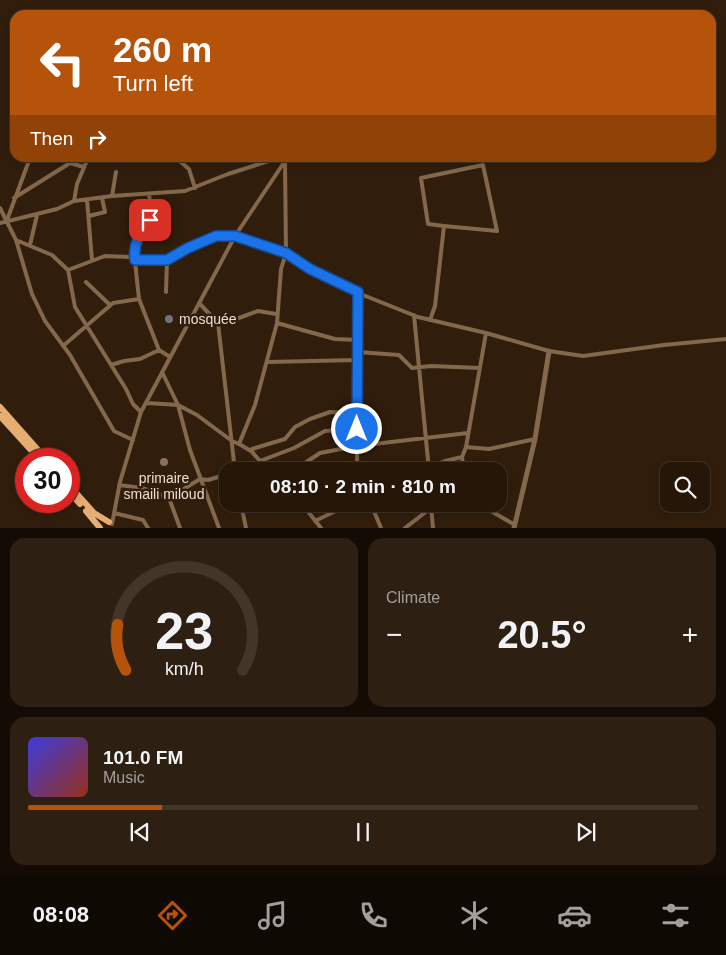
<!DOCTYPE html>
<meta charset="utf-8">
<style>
body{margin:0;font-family:Helvetica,sans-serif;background:#2d1f12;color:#f1f3f6;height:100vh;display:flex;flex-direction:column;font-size:19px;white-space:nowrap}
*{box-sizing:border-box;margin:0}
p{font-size:16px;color:#a39f9c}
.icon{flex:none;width:28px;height:28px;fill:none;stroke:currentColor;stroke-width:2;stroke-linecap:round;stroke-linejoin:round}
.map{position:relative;height:528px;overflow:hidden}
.panel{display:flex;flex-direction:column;gap:10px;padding:10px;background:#140c04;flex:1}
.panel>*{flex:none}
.hud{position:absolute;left:10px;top:10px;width:706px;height:152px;border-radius:15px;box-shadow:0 2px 8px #0003,0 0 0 1px #423529;background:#b45309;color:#fff;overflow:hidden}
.buttons{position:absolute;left:660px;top:462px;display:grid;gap:10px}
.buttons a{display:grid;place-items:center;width:50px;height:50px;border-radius:10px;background:#251608;box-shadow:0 2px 8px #0003,0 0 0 1px #423529;font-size:25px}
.speed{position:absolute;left:15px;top:448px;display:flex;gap:10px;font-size:25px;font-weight:700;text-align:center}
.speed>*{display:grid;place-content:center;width:65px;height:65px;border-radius:50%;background:#251608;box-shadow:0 2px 8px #0003,0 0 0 1px #423529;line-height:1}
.speed .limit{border:8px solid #d22;background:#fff;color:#111}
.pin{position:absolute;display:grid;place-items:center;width:42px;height:42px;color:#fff;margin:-21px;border-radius:10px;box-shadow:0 2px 8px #0006}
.me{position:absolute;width:55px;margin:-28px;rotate:0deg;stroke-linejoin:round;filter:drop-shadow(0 0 4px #0008)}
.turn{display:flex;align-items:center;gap:18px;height:105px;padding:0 20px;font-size:22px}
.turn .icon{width:65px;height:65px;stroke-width:2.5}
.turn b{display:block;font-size:35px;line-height:42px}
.then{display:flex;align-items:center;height:48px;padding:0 20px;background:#0003;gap:10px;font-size:19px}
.big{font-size:38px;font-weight:700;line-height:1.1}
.panel .widget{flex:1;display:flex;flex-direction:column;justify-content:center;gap:8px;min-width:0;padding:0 18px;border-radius:15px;background:#2d1f12}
.panel .dial{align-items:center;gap:0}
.dial svg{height:130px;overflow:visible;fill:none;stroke:#423529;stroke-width:7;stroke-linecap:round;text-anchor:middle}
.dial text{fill:#f1f3f6;stroke:none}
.song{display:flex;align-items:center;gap:15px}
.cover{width:60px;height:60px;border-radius:8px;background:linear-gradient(135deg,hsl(240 70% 55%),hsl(10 70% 35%))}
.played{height:5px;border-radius:2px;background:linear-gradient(90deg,#b45309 20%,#423529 20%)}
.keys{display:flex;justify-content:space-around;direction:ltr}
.heat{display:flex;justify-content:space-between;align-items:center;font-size:28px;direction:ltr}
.panel .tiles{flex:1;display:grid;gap:10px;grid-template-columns:1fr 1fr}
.widget:last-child{grid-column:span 2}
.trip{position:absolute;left:219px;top:462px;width:288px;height:50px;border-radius:15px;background:#251608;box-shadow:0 2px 8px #0003,0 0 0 1px #423529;font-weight:700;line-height:50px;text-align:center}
.tab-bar{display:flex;height:80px;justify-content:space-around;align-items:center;background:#0f0903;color:#a39f9c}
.tab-bar .icon{width:35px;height:35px}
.tab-bar .selected{color:#b45309}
.tab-bar b{font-size:22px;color:#f1f3f6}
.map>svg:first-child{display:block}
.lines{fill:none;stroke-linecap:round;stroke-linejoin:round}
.minor{stroke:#83684c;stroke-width:4}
.tertiary{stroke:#83684c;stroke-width:5}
.primary{stroke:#e7ae73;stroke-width:6}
.route-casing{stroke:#114b97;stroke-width:12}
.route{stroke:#1a73e8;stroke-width:9}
.worship-dot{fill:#6b7280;stroke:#311d0b;stroke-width:2}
.education-dot{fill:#8d6e63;stroke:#311d0b;stroke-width:2}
.labels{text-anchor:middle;stroke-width:5;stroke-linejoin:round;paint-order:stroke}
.poi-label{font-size:14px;fill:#ebddd2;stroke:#311d0b;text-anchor:start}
</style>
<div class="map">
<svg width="726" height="528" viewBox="0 0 726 528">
<rect width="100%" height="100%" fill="#311d0b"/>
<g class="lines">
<path class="minor" d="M176,158L189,169L195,188
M149,194L152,214L150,220L136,241L134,252L139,299L159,350L170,357
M112,196L116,172
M14,198L70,163L84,167
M87,200L92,260
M74,201L77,184L88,158
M0,208L16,240L32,294L45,321L70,355L114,431L133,440
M89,216L105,212L102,198
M7,220L30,158
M0,223L57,209L74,201L112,196L185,191L228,174L278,158
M16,240L52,255L68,270L75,307L126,389L133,404L141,412
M30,245L37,215
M68,270L105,256L130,257L135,260H167L188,248L216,236H235L286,253L311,269L363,295L418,317L486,333L549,351L583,356L664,345L726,339
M86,282L110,305
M166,292L167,260
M199,303L218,323L235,471
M414,315L429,471
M430,320L435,306L444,226L428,224L421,178L483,165L497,231L444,226
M218,323L231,321L258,311L276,314
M277,323L335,339L358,340
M63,346L113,303L139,299
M358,352L399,355L412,368L431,366L480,368
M267,362L358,360
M111,365L124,361L140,359L159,350
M162,372L178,405L197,415L232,441L239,444L255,405L277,323L281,269L286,253L285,162
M147,403L178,405L190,450L219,528
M239,444L251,451L269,471
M466,447L489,449L535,439
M253,453L252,449L285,439L295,427L310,419L330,412L357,413
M239,471L260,461L294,448L325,431L357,429
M293,471L320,453L357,446L468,433
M317,471H322
M357,471L358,292
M419,471L445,461L462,457
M464,471L462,457L466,447L486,333
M119,485L142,488L169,498L200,479L208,480L228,474
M169,498L180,528
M241,504L246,528
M302,504L321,528
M371,504L381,528
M479,504L515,525
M431,506L433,528
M114,513L143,520L148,528
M315,521L350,504
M112,524L120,482L141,412L235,236L287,158
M405,528L436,504"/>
<path class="tertiary" d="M514,528L535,439L549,351"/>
<path class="primary" d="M0,407L46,459
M0,416L39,459
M69,485L94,513L109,522
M69,492L80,504
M86,511L100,528"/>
</g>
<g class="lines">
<defs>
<path id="route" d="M150,220C140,232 133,244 135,260H167L188,248L216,236H235L286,253L310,269L358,292L357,429"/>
</defs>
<use href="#route" class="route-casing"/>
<use href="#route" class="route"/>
</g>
<circle class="worship-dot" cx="169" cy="319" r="5"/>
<circle class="education-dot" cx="164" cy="462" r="5"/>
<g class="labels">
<g class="poi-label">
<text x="179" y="324">mosquée</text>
<text x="164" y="483" text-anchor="middle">primaire<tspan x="164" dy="16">smaili miloud</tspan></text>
</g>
</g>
</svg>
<div class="buttons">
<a><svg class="icon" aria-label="search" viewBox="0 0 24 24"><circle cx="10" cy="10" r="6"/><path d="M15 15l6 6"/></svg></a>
</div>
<div class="speed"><div class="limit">30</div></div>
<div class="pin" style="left:150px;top:220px;background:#d93025"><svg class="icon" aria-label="arrive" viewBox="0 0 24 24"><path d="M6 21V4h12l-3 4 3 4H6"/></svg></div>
<svg class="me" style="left:357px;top:429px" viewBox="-20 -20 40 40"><circle r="17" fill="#1a73e8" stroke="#fff" stroke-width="3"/><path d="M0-11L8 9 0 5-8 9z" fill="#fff"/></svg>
<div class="trip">08:10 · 2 min · 810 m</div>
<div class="hud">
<div class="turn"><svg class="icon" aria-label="left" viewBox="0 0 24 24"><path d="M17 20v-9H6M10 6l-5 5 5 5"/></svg><div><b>260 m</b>Turn left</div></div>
<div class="then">Then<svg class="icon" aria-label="right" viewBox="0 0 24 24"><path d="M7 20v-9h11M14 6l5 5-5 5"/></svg></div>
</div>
</div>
<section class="panel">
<div class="tiles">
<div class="widget dial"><svg viewBox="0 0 100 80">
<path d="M14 69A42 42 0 1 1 86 69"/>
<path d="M14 69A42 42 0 0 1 9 41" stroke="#b45309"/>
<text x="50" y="56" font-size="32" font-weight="700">23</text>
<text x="50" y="72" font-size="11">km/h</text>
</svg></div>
<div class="widget"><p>Climate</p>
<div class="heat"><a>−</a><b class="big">20.5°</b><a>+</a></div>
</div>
<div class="widget">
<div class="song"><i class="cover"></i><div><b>101.0 FM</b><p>Music</p></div></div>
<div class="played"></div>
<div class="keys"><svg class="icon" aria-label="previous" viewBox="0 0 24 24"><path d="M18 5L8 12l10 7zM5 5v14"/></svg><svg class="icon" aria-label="pause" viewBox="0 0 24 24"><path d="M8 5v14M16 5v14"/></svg><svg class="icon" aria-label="next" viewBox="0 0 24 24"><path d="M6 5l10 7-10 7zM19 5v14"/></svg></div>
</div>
</div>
</section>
<nav class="tab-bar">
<b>08:08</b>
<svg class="icon selected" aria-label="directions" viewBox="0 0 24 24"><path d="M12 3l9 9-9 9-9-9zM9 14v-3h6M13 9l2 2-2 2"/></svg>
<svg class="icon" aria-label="music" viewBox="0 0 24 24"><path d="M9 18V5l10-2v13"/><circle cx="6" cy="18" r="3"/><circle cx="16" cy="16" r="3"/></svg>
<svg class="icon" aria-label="phone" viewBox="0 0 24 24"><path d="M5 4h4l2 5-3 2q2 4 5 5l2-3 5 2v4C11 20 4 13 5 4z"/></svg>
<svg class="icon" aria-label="climate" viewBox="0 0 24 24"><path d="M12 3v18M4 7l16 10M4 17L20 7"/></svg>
<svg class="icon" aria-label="car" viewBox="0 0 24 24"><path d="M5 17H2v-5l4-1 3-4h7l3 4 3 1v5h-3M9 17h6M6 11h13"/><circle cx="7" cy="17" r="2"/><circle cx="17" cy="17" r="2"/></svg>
<svg class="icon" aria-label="filters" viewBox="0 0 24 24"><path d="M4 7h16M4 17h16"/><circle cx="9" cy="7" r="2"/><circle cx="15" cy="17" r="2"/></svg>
</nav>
